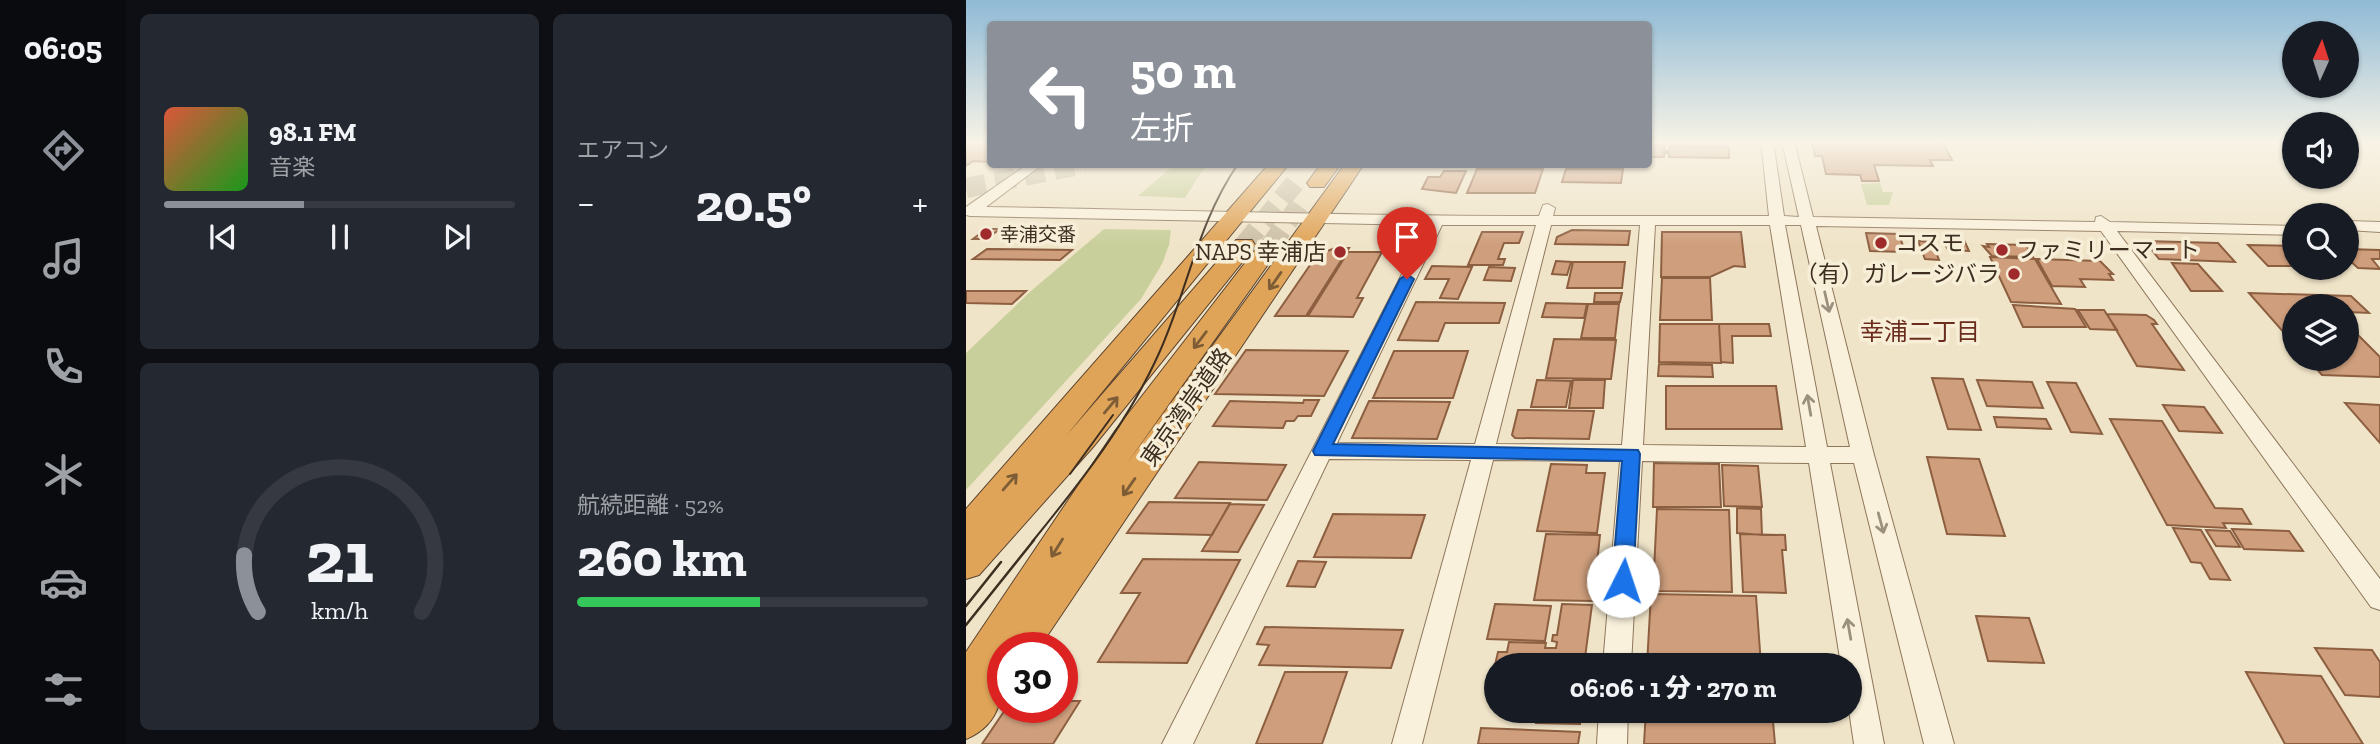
<!DOCTYPE html>
<html lang="ja">
<meta charset="utf-8">
<style>
body{margin:0;font-family:"Zilla Slab","Noto Sans JP",serif;background:#242831;color:#f1f3f6;height:100vh;display:flex;flex-direction:column;font-size:26px;white-space:nowrap}
*{box-sizing:border-box;margin:0}
p{font-size:23px;color:#9ea1a6}
.icon{flex:none;width:38px;height:38px;fill:none;stroke:currentColor;stroke-width:2;stroke-linecap:round;stroke-linejoin:round}
.map{position:relative;flex:1;overflow:hidden}
.sheet{display:flex;flex-direction:column;gap:14px;padding:14px;background:#0d0f14;width:840px}
.sheet>*{flex:none}
.top-card{position:absolute;left:21px;top:21px;width:665px;height:147px;border-radius:7px;box-shadow:0 2px 5px #0004;background:#8c9099;color:#fff;overflow:hidden}
.needle{width:46px;rotate:3deg}
.fabs{position:absolute;left:1316px;top:21px;display:grid;gap:14px}
.fabs a{display:grid;place-items:center;width:77px;height:77px;border-radius:50%;background:#171b24;box-shadow:0 2px 5px #0004;font-size:35px}
.speed{position:absolute;left:21px;top:632px;display:flex;gap:14px;font-size:35px;font-weight:700;text-align:center}
.speed>*{display:grid;place-content:center;width:91px;height:91px;border-radius:50%;background:#171b24;box-shadow:0 2px 5px #0004;line-height:1}
.speed .limit{border:10px solid #d22;background:#fff;color:#111}
.pin{position:absolute;display:grid;place-items:center;width:60px;height:60px;color:#fff;margin:-72px -30px;border-radius:50% 50% 50% 0;rotate:-45deg;box-shadow:0 0 7px #0007}
.pin .icon{rotate:45deg}
.me{position:absolute;width:77px;margin:-38px;rotate:4deg;stroke-linejoin:round;filter:drop-shadow(0 0 5px #0008)}
.turn{display:flex;align-items:center;gap:24px;height:147px;padding:0 28px;font-size:32px}
.turn .icon{width:91px;height:91px;stroke-width:2.5}
.turn b{display:block;font-size:49px;line-height:60px}
.big{font-size:52px;font-weight:800;line-height:1.1}
.sheet .widget{flex:1;display:flex;flex-direction:column;justify-content:center;gap:10px;min-width:0;padding:0 24px;border-radius:10px;background:#242831}
.sheet .dial{align-items:center;gap:0}
.dial svg{height:182px;overflow:visible;fill:none;stroke:#363941;stroke-width:7;stroke-linecap:round;text-anchor:middle}
.dial text{fill:#f1f3f6;stroke:none}
.song{display:flex;align-items:center;gap:21px}
.cover{width:84px;height:84px;border-radius:10px;background:linear-gradient(135deg,hsl(10 70% 55%),hsl(120 70% 35%))}
.played{height:7px;border-radius:4px;background:linear-gradient(90deg,#8c9099 40%,#363941 40%)}
.keys{display:flex;justify-content:space-around;direction:ltr}
.heat{display:flex;justify-content:space-between;align-items:center;font-size:38px;direction:ltr}
.charge{height:10px;border-radius:5px;background:linear-gradient(90deg,#34c759 52%,#363941 0)}
.sheet .tiles{flex:1;display:grid;gap:14px;grid-template-columns:repeat(2,1fr)}
.trip{position:absolute;left:518px;top:653px;width:378px;height:70px;border-radius:35px;background:#171b24;box-shadow:0 2px 5px #0004;font-weight:800;line-height:70px;text-align:center}
main{display:flex;flex:1;min-height:0}
.menu{display:flex;flex-direction:column;width:126px;justify-content:space-around;align-items:center;background:#090b0e;color:#9ea1a6}
.menu .icon{width:49px;height:49px}
.menu .on{color:#8c9099}
.menu b{font-size:32px;color:#f1f3f6}
.map>svg:first-child{display:block}
.green{fill:#c9cf9b}
.building{fill:#cf9f7d;stroke:#8d5f41;stroke-width:2}
.lines{fill:none;stroke-linecap:round;stroke-linejoin:round}
.highway-tunnel{stroke:#ccc0a6;stroke-width:20;stroke-dasharray:20 10;stroke-linecap:butt}
.minor-casing{stroke:#8d765c;stroke-width:2}
.highway-casing{stroke:#5b4430;stroke-width:2}
.minor{fill:#faf1dc;fill-rule:evenodd}
.highway{fill:#e0a458;fill-rule:evenodd}
.tram-far1{stroke:#3d2e20;stroke-width:2}
.tram{stroke:#3d2e20;stroke-width:2.5}
.oneway{stroke:#7e5d36}
.oneway2{stroke:#9c907e}
.route{fill:#1a73e8;stroke:#114b97;stroke-width:2}
.poi-dot{fill:#9e2a2b;stroke:#f7eed8;stroke-width:2.5}
.labels{text-anchor:middle;stroke-width:7;stroke-linejoin:round;paint-order:stroke}
.far-poi-label{font-size:19px;fill:#3d2e20;stroke:#f7eed8;text-anchor:start}
.poi-label{font-size:23px;fill:#3d2e20;stroke:#f7eed8;text-anchor:start}
.street-label{font-size:23px;fill:#3d2e20;stroke:#f7eed8}
.neighbourhood-label{font-size:24px;fill:#6b2e1e;stroke:#f7eed8}
</style>
<main>
<nav class="menu">
<b>06:05</b>
<svg class="icon on" aria-label="directions" viewBox="0 0 24 24"><path d="M12 3l9 9-9 9-9-9zM9 14v-3h6M13 9l2 2-2 2"/></svg>
<svg class="icon" aria-label="music" viewBox="0 0 24 24"><path d="M9 18V5l10-2v13"/><circle cx="6" cy="18" r="3"/><circle cx="16" cy="16" r="3"/></svg>
<svg class="icon" aria-label="phone" viewBox="0 0 24 24"><path d="M5 4h4l2 5-3 2q2 4 5 5l2-3 5 2v4C11 20 4 13 5 4z"/></svg>
<svg class="icon" aria-label="climate" viewBox="0 0 24 24"><path d="M12 3v18M4 7l16 10M4 17L20 7"/></svg>
<svg class="icon" aria-label="car" viewBox="0 0 24 24"><path d="M5 17H2v-5l4-1 3-4h7l3 4 3 1v5h-3M9 17h6M6 11h13"/><circle cx="7" cy="17" r="2"/><circle cx="17" cy="17" r="2"/></svg>
<svg class="icon" aria-label="filters" viewBox="0 0 24 24"><path d="M4 7h16M4 17h16"/><circle cx="9" cy="7" r="2"/><circle cx="15" cy="17" r="2"/></svg>
</nav>
<section class="sheet">
<div class="tiles">
<div class="widget">
<div class="song"><i class="cover"></i><div><b>98.1 FM</b><p>音楽</p></div></div>
<div class="played"></div>
<div class="keys"><svg class="icon" aria-label="previous" viewBox="0 0 24 24"><path d="M18 5L8 12l10 7zM5 5v14"/></svg><svg class="icon" aria-label="pause" viewBox="0 0 24 24"><path d="M8 5v14M16 5v14"/></svg><svg class="icon" aria-label="next" viewBox="0 0 24 24"><path d="M6 5l10 7-10 7zM19 5v14"/></svg></div>
</div>
<div class="widget"><p>エアコン</p>
<div class="heat"><a>−</a><b class="big">20.5°</b><a>+</a></div>
</div>
<div class="widget dial"><svg viewBox="0 0 100 80">
<path d="M14 69A42 42 0 1 1 86 69"/>
<path d="M14 69A42 42 0 0 1 8 44" stroke="#8c9099"/>
<text x="50" y="56" font-size="32" font-weight="700">21</text>
<text x="50" y="72" font-size="11">km/h</text>
</svg></div>
<div class="widget"><p>航続距離 · 52%</p><b class="big">260 km</b><div class="charge"></div></div>
</div>
</section>
<div class="map">
<svg width="1414" height="744" viewBox="0 0 1414 744">
<rect width="100%" height="100%" fill="#f0e4c8"/>
<path class="green" d="M208,165H240L219,198L172,196Z
M914,183L917,192H927L923,205H901L895,184Z
M138,229L205,230L203,245L196,264L175,299L0,490V353L65,291Z"/>
<path class="building" d="M0,141H24V162L7,161L0,166Z
M846,141H976L986,160H964L967,166L908,165L913,181H896L894,175L860,174L856,156H849Z
M699,144L698,151H703L704,146L763,147V158L703,157V153H698V157H682L684,146Z
M511,169H577L569,193H501Z
M600,169H657L655,183L596,182Z
M478,171H500L490,193L456,189L462,177H474Z
M20,229H34L20,239H7Z
M606,230L664,231L662,245L589,244L591,237Z
M516,232H557L553,243H538L532,259H539L537,265H502Z
M696,232H775L779,267L768,266L744,277H695Z
M900,233L933,234L939,252L904,251Z
M977,240H998L1003,251L982,250Z
M952,241L966,242L973,260L959,259Z
M1179,241L1252,243L1269,262L1193,259Z
M1021,244L1060,245L1067,257L1026,256L1017,246L1023,247Z
M1282,245L1328,246V266H1302Z
M369,248H383L340,316H309L351,255Z
M21,249L106,250L94,260L7,259Z
M1381,249L1414,250V259H1406L1414,269L1392,268L1381,258Z
M382,252H416L391,298H397L387,317L342,316Z
M1024,257L1069,259L1095,304L1045,302Z
M1071,259L1134,261L1147,274H1143L1147,280L1114,279L1119,287L1086,286Z
M590,261L605,262L601,275L586,274Z
M607,262H659L656,288H601Z
M1206,263L1232,264L1256,291H1225Z
M466,266L506,267L492,299L474,298L483,279H459Z
M523,267L549,268L545,281L518,280Z
M696,278H744L746,320H694Z
M0,291H60L46,304L0,303Z
M629,293H656L654,302H628Z
M1283,293L1385,296L1403,313L1381,312V306H1328V344Z
M450,302L539,303L533,323H479L472,341L432,340Z
M580,303L621,304L618,318L576,317Z
M622,304H653L649,338H615Z
M1047,305L1109,309L1120,327H1057Z
M1112,310H1138L1151,330L1124,329Z
M1141,314L1180,315L1188,320L1191,324H1186L1218,370L1171,366Z
M694,324H753L755,363L693,362Z
M753,324H803L805,336H766L767,363L755,362Z
M1381,324L1414,357V377L1356,375L1342,359H1381Z
M588,339L650,340L645,379L580,378Z
M280,350L382,351L358,396L249,394Z
M428,351H502L487,398H407Z
M693,364L746,365L747,377L692,376Z
M966,378L997,379L1015,430L982,429Z
M571,380L605,381L600,407H565Z
M607,380H639L637,408H603Z
M1011,380L1066,382L1077,408L1021,406Z
M1081,382L1110,383L1136,434L1105,432Z
M700,386H810L816,429H700Z
M338,400H353L345,416H332L328,421H320L317,428L247,426L264,401L337,403Z
M403,401L484,402L471,439L386,438Z
M1379,403L1414,405V443Z
M1197,405L1238,407L1256,433L1213,431Z
M552,410L628,411L623,439L549,438L546,435Z
M1028,417L1080,419L1085,429L1031,427Z
M1144,419L1196,421L1249,508L1276,509L1285,524L1257,523L1260,528L1201,525Z
M961,457L1013,459L1039,536L981,534Z
M233,462L320,465L301,500L209,498Z
M688,463L753,464L755,507H687Z
M585,464L621,465L620,473H639L631,533L571,531Z
M756,465L792,466L796,507L758,506Z
M183,502L264,503L246,535L161,533Z
M264,504L298,505L272,552L236,551Z
M771,508L795,509L796,535L771,533Z
M691,509L763,510L766,592L687,591Z
M367,514L459,515L445,558L348,557Z
M1207,528L1235,530L1264,580L1244,579L1235,563L1225,562Z
M1266,529L1323,531L1337,551L1278,549Z
M1240,530L1264,531L1274,547L1250,546Z
M580,534L634,535L627,601L568,600Z
M774,534L819,535L820,550H816L820,593L777,592Z
M177,559L274,560L221,663L132,662L174,593H155Z
M332,561L360,562L349,587L321,586Z
M685,594L790,596L795,665H681Z
M529,604L585,606L579,641L521,639Z
M596,604L626,605L618,665H529L532,652H541L543,642L580,643L579,648H590L591,642L586,641L587,635H591Z
M1010,616L1063,618L1078,663L1022,661Z
M299,627L437,630L425,668L293,665L303,645L291,644Z
M1349,648L1406,650L1414,662V697L1379,695Z
M319,672H381L356,744H290Z
M1280,672L1355,676L1397,744H1319Z
M96,701H114L87,744H16L41,707H96Z
M572,710H616L614,724L570,723Z
M680,710H806L809,744H678Z
M515,728L614,732L612,744H512Z"/>
<g class="lines">
<path class="highway-tunnel" d="M0,188L118,164
M278,245L329,183
M304,246L338,199"/>
<defs>
<path id="minor" d="M795,141H807L818,216L833,217L816,141H828L847,217L1129,222L1130,217L1135,216L1144,222L1328,226V235L1151,231L1414,579V610L1405,607L1135,231L850,226L908,455L988,744H958L888,463H864L918,744H888L883,710L884,665H875L843,463L676,461L665,665H637L654,461L527,460L456,744H426L505,460L363,459L227,744H196L461,225L4,216L0,215V207L62,164H77L20,207C205,210 389,216 573,216L577,205L582,204L589,208L587,216H803ZM476,225H570L509,444L371,443ZM585,225H674L656,445L530,444ZM689,225H804L840,447L677,445ZM819,225H835L884,447H861Z
M1381,221L1414,222V232L1381,230Z
M633,710H662L661,744H631Z"/>
<path id="highway" d="M303,164H323L100,436L270,240H286L289,245L286,250L127,447L13,575L0,579V509Z
M355,164H375L358,187H344L341,183Z
M379,164H398L73,648H37C37,685 41,722 0,739V652L149,431L296,241L304,239L315,246L159,466Z"/>
</defs>
<use href="#minor" class="minor-casing"/>
<use href="#highway" class="highway-casing"/>
<use href="#minor" class="minor"/>
<use href="#highway" class="highway"/>
<path class="tram-far1" d="M104,474L147,415
M66,542C114,483 163,421 194,351C222,288 232,222 272,164"/>
<path class="tram" d="M0,606L35,562
M0,625L68,540"/>
</g>
<defs><path id="oneway-shaft" d="M-6 0H5M1.5-3L5.5 0L1.5 3" fill="none" stroke-width="1.6" stroke-linecap="round" stroke-linejoin="round" transform="scale(1.75)"/></defs>
<g class="oneway">
<use href="#oneway-shaft" transform="translate(309 281) rotate(125)"/>
<use href="#oneway-shaft" transform="translate(234 340) rotate(127)"/>
<use href="#oneway-shaft" transform="translate(145 405) rotate(-50)"/>
<use href="#oneway-shaft" transform="translate(44 482) rotate(-49)"/>
<use href="#oneway-shaft" transform="translate(163 487) rotate(125)"/>
<use href="#oneway-shaft" transform="translate(91 548) rotate(122)"/>
</g>
<g class="oneway2">
<use href="#oneway-shaft" transform="translate(861 302) rotate(77)"/>
<use href="#oneway-shaft" transform="translate(843 405) rotate(-100)"/>
<use href="#oneway-shaft" transform="translate(915 523) rotate(75)"/>
<use href="#oneway-shaft" transform="translate(883 629) rotate(-100)"/>
</g>
<linearGradient id="sky" x2="0" y2="1"><stop stop-color="#8fbad6"/><stop offset="0.58" stop-color="#f8f3e6"/><stop offset="1" stop-color="#f8f3e6" stop-opacity="0"/></linearGradient>
<rect width="1414" height="245" fill="url(#sky)"/>
<path class="route" d="M441,274L448,279L367,444L672,450L674,454L667,581L664,588L657,590L650,588L646,581L656,461L349,455L347,451L434,279Z"/>
<g class="poi-dot">
<circle cx="20" cy="234" r="7"/>
<circle cx="915" cy="243" r="7"/>
<circle cx="1036" cy="250" r="7"/>
<circle cx="374" cy="252" r="7"/>
<circle cx="1048" cy="274" r="7"/>
</g>
<g class="labels">
<g class="far-poi-label">
<text x="34" y="241">幸浦交番</text>
</g>
<g class="poi-label">
<text x="929" y="251">コスモ</text>
<text x="1050" y="258">ファミリーマート</text>
<text x="360" y="260" text-anchor="end">NAPS 幸浦店</text>
<text x="1034" y="282" text-anchor="end">（有）ガレージバラ</text>
</g>
<g class="street-label">
<text transform="translate(220 407) rotate(-55)" y="8">東京湾岸道路</text>
</g>
<g class="neighbourhood-label">
<text x="954" y="340">幸浦二丁目</text>
</g>
</g>
</svg>
<div class="fabs">
<a><svg class="needle" viewBox="-14 -14 28 28"><path d="M0-13l5 13h-10z" fill="#e53935"/><path d="M0 13l5-13h-10z" fill="#9ea1a6"/></svg></a>
<a><svg class="icon" aria-label="sound" viewBox="0 0 24 24"><path d="M4 9h4l5-4v14l-5-4H4zM17 9q2 3 0 6"/></svg></a>
<a><svg class="icon" aria-label="search" viewBox="0 0 24 24"><circle cx="10" cy="10" r="6"/><path d="M15 15l6 6"/></svg></a>
<a><svg class="icon" aria-label="layers" viewBox="0 0 24 24"><path d="M12 4l9 5-9 5-9-5zM3 14l9 5 9-5"/></svg></a>
</div>
<div class="speed"><div class="limit">30</div></div>
<div class="pin" style="left:441px;top:279px;background:#d93025"><svg class="icon" aria-label="arrive" viewBox="0 0 24 24"><path d="M6 21V4h12l-3 4 3 4H6"/></svg></div>
<svg class="me" style="left:657px;top:581px" viewBox="-20 -20 40 40"><circle r="19" fill="#fff"/><path d="M0-13L10 11 0 6-10 11z" fill="#1a73e8"/></svg>
<div class="trip">06:06 · 1 分 · 270 m</div>
<div class="top-card">
<div class="turn"><svg class="icon" aria-label="left" viewBox="0 0 24 24"><path d="M17 20v-9H6M10 6l-5 5 5 5"/></svg><div><b>50 m</b>左折</div></div>
</div>
</div>
</main>
